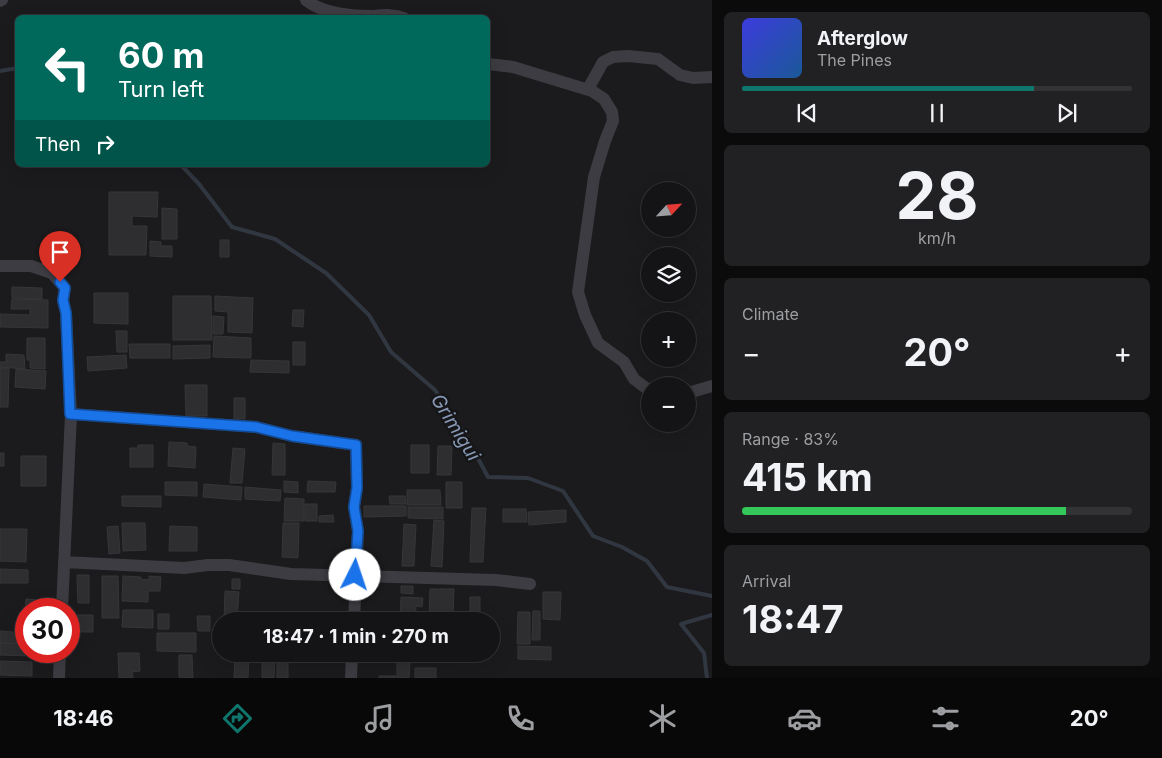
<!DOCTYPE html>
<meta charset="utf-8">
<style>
body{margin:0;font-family:Inter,sans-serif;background:#212123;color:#f1f3f6;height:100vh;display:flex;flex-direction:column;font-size:19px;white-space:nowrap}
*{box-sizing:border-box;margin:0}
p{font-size:16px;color:#9d9ea1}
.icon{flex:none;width:28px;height:28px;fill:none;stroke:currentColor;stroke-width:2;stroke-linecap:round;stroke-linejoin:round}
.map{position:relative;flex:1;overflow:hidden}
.sheet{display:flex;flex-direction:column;gap:12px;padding:12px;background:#0b0b0c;width:450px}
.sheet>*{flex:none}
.top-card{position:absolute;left:15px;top:15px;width:475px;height:152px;border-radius:8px;box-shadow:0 5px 20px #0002,0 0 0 1px #333335;background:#00695c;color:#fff;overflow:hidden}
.needle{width:32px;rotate:64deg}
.controls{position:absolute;left:641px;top:182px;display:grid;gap:10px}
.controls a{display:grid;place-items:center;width:55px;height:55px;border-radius:50%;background:#141416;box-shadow:0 5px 20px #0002,0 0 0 1px #333335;font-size:25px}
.speed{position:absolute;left:15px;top:598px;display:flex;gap:10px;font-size:25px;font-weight:700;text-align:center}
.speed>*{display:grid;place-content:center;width:65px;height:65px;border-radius:50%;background:#141416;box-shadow:0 5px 20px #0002,0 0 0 1px #333335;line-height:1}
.speed .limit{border:8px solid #d22;background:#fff;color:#111}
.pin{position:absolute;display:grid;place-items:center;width:42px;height:42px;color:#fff;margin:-51px -21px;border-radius:50% 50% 50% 0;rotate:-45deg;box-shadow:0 0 5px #0007}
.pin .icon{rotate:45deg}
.me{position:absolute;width:55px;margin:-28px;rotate:4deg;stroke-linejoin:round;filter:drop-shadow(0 0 4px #0008)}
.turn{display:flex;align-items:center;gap:18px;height:105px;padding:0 20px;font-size:22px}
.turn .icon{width:65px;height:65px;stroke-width:2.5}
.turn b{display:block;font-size:35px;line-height:42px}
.then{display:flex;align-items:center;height:48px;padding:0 20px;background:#0003;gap:10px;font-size:19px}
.big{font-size:38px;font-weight:700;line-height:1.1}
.sheet .tile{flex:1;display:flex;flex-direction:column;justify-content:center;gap:8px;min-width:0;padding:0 18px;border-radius:8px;background:#212123}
.sheet .dial{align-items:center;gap:0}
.dial b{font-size:65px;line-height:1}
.song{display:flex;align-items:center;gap:15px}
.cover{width:60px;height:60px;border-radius:8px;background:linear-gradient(135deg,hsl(240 70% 55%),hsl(210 70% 35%))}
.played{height:5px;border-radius:2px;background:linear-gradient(90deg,#0f766e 75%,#333335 75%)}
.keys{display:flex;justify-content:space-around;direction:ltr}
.heat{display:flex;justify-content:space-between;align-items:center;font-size:28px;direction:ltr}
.charge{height:8px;border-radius:4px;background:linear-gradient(90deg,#34c759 83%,#333335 0)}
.trip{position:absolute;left:212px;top:612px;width:288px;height:50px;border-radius:25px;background:#141416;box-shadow:0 5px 20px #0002,0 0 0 1px #333335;font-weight:700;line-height:50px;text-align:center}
.tabs{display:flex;height:80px;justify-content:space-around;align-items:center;background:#080809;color:#9d9ea1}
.tabs .icon{width:35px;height:35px}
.tabs .current{color:#0f766e}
.tabs b{font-size:22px;color:#f1f3f6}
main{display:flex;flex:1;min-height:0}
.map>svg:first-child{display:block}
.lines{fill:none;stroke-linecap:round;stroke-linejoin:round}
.stream{stroke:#313741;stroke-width:4}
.building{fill:#2e2e31;stroke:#363539}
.street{stroke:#3c3c42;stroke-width:12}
.route-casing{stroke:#114b97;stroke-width:12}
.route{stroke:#1a73e8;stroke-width:9}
.labels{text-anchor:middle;stroke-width:5;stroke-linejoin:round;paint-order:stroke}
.water-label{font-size:19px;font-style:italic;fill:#8798b5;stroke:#161618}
</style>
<main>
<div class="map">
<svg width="712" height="678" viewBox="0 0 712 678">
<rect width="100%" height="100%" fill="#1b1b1d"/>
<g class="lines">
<path class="stream" d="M0,71L18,68
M181,165L199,184L232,227L275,239L326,273L369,315L391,352L435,390L466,436L488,477L528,478L563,491L593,536L622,547L647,561L667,587L712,596
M707,678L704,653L681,624L712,615"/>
</g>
<path class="building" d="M109,192H158L157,217L132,216V226H147L146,255H109Z
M162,208L177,209V239H162Z
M220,240H229V257H220Z
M150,241L161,242V246H172V257L150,256Z
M12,287L42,288V299L12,298Z
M94,293H128V324L94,323Z
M173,296H211L212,340H173Z
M215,296L253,298L252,333L228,332V312L215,311Z
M12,299L48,300V328L0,327V314L30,315V309H11Z
M293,310H304L303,327L292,326Z
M213,316L224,317L223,334H213Z
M116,331H127V352H117Z
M214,336L251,338V358L213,357Z
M27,338H45V369L30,368V360H27Z
M293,342H305V365H293Z
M129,344H170V358H130Z
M210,345V358L173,359V346Z
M6,354L24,355L25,369L0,367V362H6Z
M126,355L127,368L88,371L87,357Z
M251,360L289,361V373L250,372Z
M0,368H9L8,407H0Z
M16,369L46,371L45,389L15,387Z
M185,385H207V416H186Z
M234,398H245V419H234Z
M169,442L187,443V446L196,447L195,468L168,466Z
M273,443L285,444V475H272Z
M138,445H153V467H130V448H138Z
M411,445H429V473H411Z
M438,446H452L451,475H437Z
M233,448L245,449L242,483H230Z
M0,453H4V466H0Z
M21,456H46V486H21Z
M284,481L298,482V493L284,492Z
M308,481L336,482L335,492H307Z
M165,482H197V496L165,495Z
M446,482H462V508H446Z
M204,484L242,487L241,500L203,497Z
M245,487L281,490L280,501L245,499Z
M407,490H440L441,505H407Z
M122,496H161V507L122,506Z
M389,496H405L406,504H390Z
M285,498L304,499V521H284Z
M305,504H317V521H305Z
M364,506H406V516L364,517Z
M408,507H443V519L408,518Z
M472,508H486L483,562H470Z
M503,509H526L527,522H503Z
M566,510V522L529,525L528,512Z
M333,515L334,522H319V516Z
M434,520L444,521L442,567L431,566Z
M122,523H145L146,550L123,551Z
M283,523H299L298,558L282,557Z
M404,524L416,525L414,566H402Z
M118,526L120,553L109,554L107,527Z
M170,526L197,527V551H169Z
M0,529H27L26,562L0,561Z
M0,569L28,570V583H0Z
M77,575H89V603H78Z
M102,576H118L119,618H102Z
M123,576L141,577V579L149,580V576L161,577L160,591H148V602L122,601Z
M232,579H240V589H232Z
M401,586H413V594L401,593Z
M430,589H454L453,615H439V621H429Z
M225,591L239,592L237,621H224Z
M543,592H561L560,620L543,619Z
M401,597L423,598L422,607L416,606L415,621H422H400Z
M470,597H480V621H470Z
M26,599L39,600V609H26L25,611Z
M123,610H153V628L122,627Z
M533,611H540V640H532Z
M518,612H530V644H517Z
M158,614H169V629H158Z
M77,615H93V632H78Z
M197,616H210V631H198Z
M0,631L26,633V644L0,643Z
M157,633H196V652L157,651Z
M0,643L26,644V651H32V656L0,655Z
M518,646L551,647V660L518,659Z
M118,653H139L140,671L132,672L133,678H119Z
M262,654H275L274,678H262Z
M398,654H405V660H398Z
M439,654H478V656Z
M179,655H192L193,678H179Z
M235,655L249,656L248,678H234Z
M0,661L32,662V676L0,675Z
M277,661L288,662V678H277Z
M397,662H410L409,678H397Z
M415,668H436V678H415Z
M379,676H396V678H379Z"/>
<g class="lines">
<path class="street" d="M306,0C323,14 352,16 373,16C384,15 394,14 404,18
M0,1L2,0
M488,64L513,67L592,91L604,99L612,112L613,121L605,141L594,177L578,292L585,315L598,343L624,362L634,379L650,391
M588,89L603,62L613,57L628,56L658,59L680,75L693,78L712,77
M0,266H31L52,273L65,288L63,301L66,313L71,414L62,609
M688,393L712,386
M71,414L256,427L292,436L356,445L357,488L354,507L358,531L354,621
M64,562L184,568L208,565H229L291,574L496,580L530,584
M59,678L60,651
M351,678L352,654"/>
</g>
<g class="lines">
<defs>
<path id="route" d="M60,282L65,288L63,300L66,313L70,414L256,427L292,436L356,445L357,488L354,507L358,531L355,575"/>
</defs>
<use href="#route" class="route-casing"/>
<use href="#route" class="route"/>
</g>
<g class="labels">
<g class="water-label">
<text transform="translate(456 427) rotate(58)" y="7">Grimigui</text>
</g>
</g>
</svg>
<div class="controls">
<a><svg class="needle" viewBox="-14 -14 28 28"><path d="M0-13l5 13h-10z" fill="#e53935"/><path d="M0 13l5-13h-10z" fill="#9d9ea1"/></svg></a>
<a><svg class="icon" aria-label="layers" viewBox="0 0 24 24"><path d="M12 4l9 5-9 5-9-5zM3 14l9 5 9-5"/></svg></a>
<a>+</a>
<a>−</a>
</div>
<div class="speed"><div class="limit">30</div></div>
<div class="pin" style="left:60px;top:282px;background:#d93025"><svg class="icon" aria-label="arrive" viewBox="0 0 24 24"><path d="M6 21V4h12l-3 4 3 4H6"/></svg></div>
<svg class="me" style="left:355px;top:575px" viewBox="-20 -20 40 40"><circle r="19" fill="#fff"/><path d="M0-13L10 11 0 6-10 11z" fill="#1a73e8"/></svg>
<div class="trip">18:47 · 1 min · 270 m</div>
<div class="top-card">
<div class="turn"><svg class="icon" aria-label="left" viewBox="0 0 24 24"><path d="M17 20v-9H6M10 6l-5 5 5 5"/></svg><div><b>60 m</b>Turn left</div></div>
<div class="then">Then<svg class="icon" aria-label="right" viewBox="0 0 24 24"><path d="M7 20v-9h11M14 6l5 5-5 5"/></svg></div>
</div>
</div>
<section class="sheet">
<div class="tile">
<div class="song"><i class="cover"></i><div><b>Afterglow</b><p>The Pines</p></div></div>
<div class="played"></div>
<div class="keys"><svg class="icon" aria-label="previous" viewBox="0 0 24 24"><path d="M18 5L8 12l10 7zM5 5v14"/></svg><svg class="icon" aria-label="pause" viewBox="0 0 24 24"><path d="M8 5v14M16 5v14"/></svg><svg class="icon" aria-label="next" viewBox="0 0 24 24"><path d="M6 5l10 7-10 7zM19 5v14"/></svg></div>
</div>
<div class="tile dial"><b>28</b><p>km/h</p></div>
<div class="tile"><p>Climate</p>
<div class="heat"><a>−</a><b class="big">20°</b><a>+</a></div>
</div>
<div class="tile"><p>Range · 83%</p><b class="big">415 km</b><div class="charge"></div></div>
<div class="tile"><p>Arrival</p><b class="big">18:47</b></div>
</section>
</main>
<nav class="tabs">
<b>18:46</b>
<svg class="icon current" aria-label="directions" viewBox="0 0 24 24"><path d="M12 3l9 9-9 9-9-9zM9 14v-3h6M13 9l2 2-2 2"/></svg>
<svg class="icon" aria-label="music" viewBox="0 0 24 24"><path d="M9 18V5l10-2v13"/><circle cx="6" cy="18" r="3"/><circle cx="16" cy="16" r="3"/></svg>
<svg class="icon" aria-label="phone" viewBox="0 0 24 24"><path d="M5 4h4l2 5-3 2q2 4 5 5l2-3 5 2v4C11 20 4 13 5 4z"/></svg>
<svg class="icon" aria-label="climate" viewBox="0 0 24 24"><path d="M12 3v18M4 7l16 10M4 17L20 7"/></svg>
<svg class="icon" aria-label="car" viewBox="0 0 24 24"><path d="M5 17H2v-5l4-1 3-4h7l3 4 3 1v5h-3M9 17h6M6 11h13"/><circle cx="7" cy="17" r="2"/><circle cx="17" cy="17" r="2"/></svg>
<svg class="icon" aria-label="filters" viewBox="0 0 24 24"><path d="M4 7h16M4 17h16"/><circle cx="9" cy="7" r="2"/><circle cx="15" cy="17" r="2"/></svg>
<b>20°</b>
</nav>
